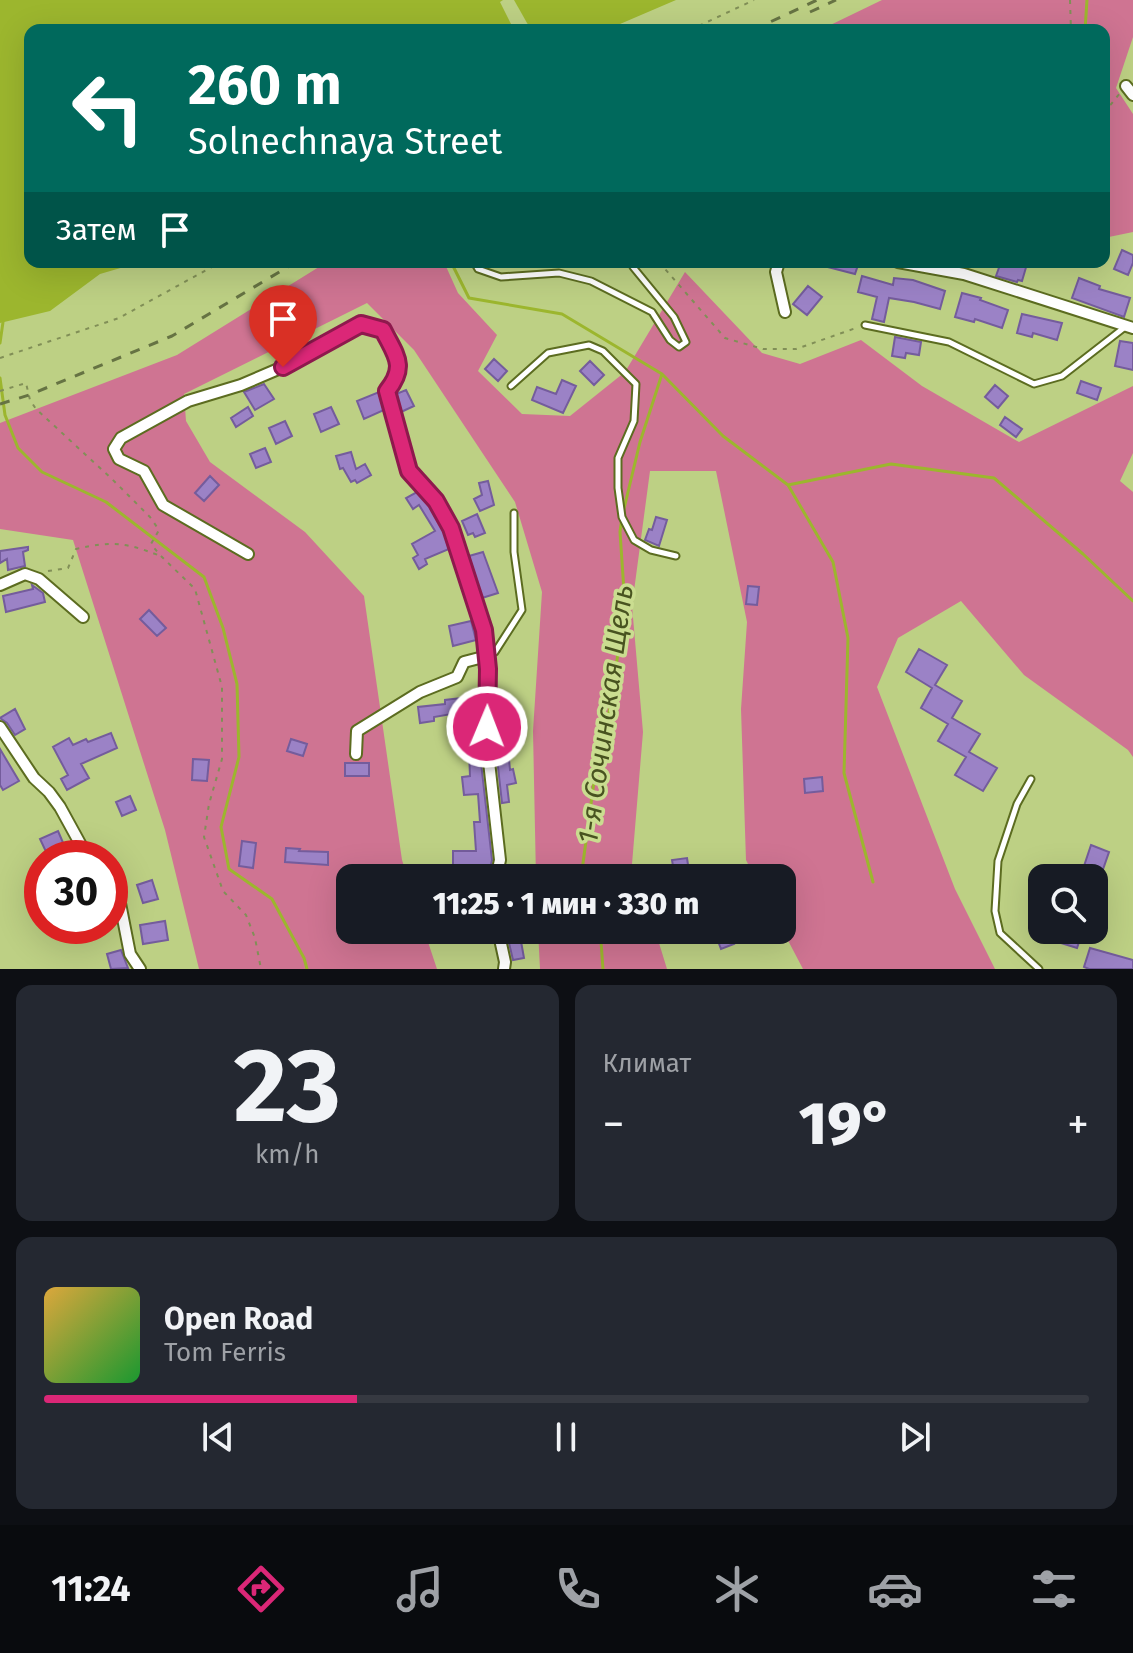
<!DOCTYPE html>
<html lang="ru">
<meta charset="utf-8">
<style>
body{margin:0;font-family:"Fira Sans",sans-serif;background:#242831;color:#f1f3f6;height:100vh;display:flex;flex-direction:column;font-size:30px;white-space:nowrap}
*{box-sizing:border-box;margin:0}
p{font-size:26px;color:#9ea1a6}
.icon{flex:none;width:44px;height:44px;fill:none;stroke:currentColor;stroke-width:2;stroke-linecap:round;stroke-linejoin:round}
.map{position:relative;height:969px;overflow:hidden}
.side{display:flex;flex-direction:column;gap:16px;padding:16px;background:#0d0f14;flex:1}
.side>*{flex:none}
.top-card{position:absolute;left:24px;top:24px;width:1086px;height:244px;border-radius:16px;box-shadow:0 8px 32px #0002;background:#00695c;color:#fff;overflow:hidden}
.tools{position:absolute;left:1028px;top:864px;display:grid;gap:16px}
.tools a{display:grid;place-items:center;width:80px;height:80px;border-radius:16px;background:#171b24;box-shadow:0 8px 32px #0002;font-size:40px}
.speed{position:absolute;left:24px;top:840px;display:flex;gap:16px;font-size:40px;font-weight:700;text-align:center}
.speed>*{display:grid;place-content:center;width:104px;height:104px;border-radius:50%;background:#171b24;box-shadow:0 8px 32px #0002;line-height:1}
.speed .limit{border:12px solid #d22;background:#fff;color:#111}
.pin{position:absolute;display:grid;place-items:center;width:68px;height:68px;color:#fff;margin:-82px -34px;border-radius:50% 50% 50% 0;rotate:-45deg;box-shadow:0 0 8px #0007}
.pin .icon{rotate:45deg}
.me{position:absolute;width:88px;margin:-44px;rotate:1deg;stroke-linejoin:round;filter:drop-shadow(0 0 6px #0008)}
.turn{display:flex;align-items:center;gap:28px;height:168px;padding:0 32px;font-size:36px}
.turn .icon{width:104px;height:104px;stroke-width:2.5}
.turn b{display:block;font-size:56px;line-height:68px}
.then{display:flex;align-items:center;height:76px;padding:0 32px;background:#0003;gap:16px;font-size:30px}
.big{font-size:60px;font-weight:800;line-height:1.1}
.side .tile{flex:1;display:flex;flex-direction:column;justify-content:center;gap:12px;min-width:0;padding:0 28px;border-radius:16px;background:#242831}
.side .dial{align-items:center;gap:0}
.dial b{font-size:104px;line-height:1}
.song{display:flex;align-items:center;gap:24px}
.cover{width:96px;height:96px;border-radius:12px;background:linear-gradient(135deg,hsl(40 70% 55%),hsl(130 70% 35%))}
.played{height:8px;border-radius:4px;background:linear-gradient(90deg,#db2777 30%,#363941 30%)}
.keys{display:flex;justify-content:space-around;direction:ltr}
.heat{display:flex;justify-content:space-between;align-items:center;font-size:44px;direction:ltr}
.side .tiles{flex:1;display:grid;gap:16px;grid-template-columns:1fr 1fr}
.tile:last-child{grid-column:span 2}
.trip{position:absolute;left:336px;top:864px;width:460px;height:80px;border-radius:16px;background:#171b24;box-shadow:0 8px 32px #0002;font-weight:800;line-height:80px;text-align:center}
.menu{display:flex;height:128px;justify-content:space-around;align-items:center;background:#090b0e;color:#9ea1a6}
.menu .icon{width:56px;height:56px}
.menu .active{color:#db2777}
.menu b{font-size:36px;color:#f1f3f6}
.map>svg:first-child{display:block}
.green{fill:#cf7492}
.water{fill:#9cb62e}
.pier{fill:#bdd084}
.lines{fill:none;stroke-linecap:round;stroke-linejoin:round}
.stream{stroke:#9cb62e;stroke-width:3}
.building{fill:#9b82c6;stroke:#745c9c;stroke-width:2}
.lane-casing{stroke:#5c6c20;stroke-width:9}
.street-casing{stroke:#5c6c20;stroke-width:14}
.path{stroke:#818f57;stroke-width:2;stroke-dasharray:4 6;stroke-linecap:butt}
.lane{stroke:#fff;stroke-width:5}
.street{stroke:#fff;stroke-width:10}
.rail{stroke:#667343;stroke-width:3;stroke-dasharray:10 10;stroke-linecap:butt}
.route-casing{stroke:#8e194d;stroke-width:20}
.route{stroke:#db2777;stroke-width:14}
.labels{text-anchor:middle;stroke-width:7;stroke-linejoin:round;paint-order:stroke}
.water-label{font-size:28px;font-style:italic;fill:#485320;stroke:#cadd90}
</style>
<div class="map">
<svg width="1133" height="969" viewBox="0 0 1133 969">
<rect width="100%" height="100%" fill="#bdd084"/>
<path class="green" d="M882,0H1133V37L1116,88L1133,114V232L1104,238V30H820Z
M327,262H444L458,293L497,335L478,371L522,414L570,416L625,372L685,272L762,353L800,364L861,340L922,386L1019,442L1133,386V453L1120,481L1133,492V757L1128,750L1024,675L961,601L898,638L877,687L955,889L995,969H803L782,929V878H755L746,860L741,709L747,622L716,471H650L632,606L643,732L632,864L637,878H536L533,731L542,592L515,502L414,350L367,303L184,394L186,421L210,462L305,532L364,596L402,860L408,878H350V930H424L437,969H199L165,830L73,540L0,529V423L177,355Z
M538,930H655L667,969H540Z"/>
<path class="water" d="M0,0H676L606,30H30V262H141L100,274L50,311L0,323Z"/>
<path class="pier" d="M503,0H514L531,30H514L500,2Z"/>
<g class="lines">
<path class="stream" d="M1085,30L1087,0
M451,262L469,298L562,314L662,374L640,442L622,517L620,532L625,606L610,707L595,774L581,878
M0,343L3,322
M662,374L723,436L788,485L891,464L994,478L1083,554L1133,601
M0,378L5,415L18,448L42,472L106,502L204,577L223,628L237,684L239,757L221,827L229,869L272,899L304,958L307,969
M788,485L833,562L848,638L844,773L873,882
M597,930L601,942L603,969"/>
</g>
<path class="building" d="M1122,250L1133,255V263L1128,275L1114,269Z
M821,262H859L855,274L820,265Z
M1001,262H1021L1027,264L1022,281L1018,280L1017,282L996,276Z
M862,276L893,285L894,278L913,280L945,291L940,309L914,302L889,298L884,322L872,319L877,297L858,292Z
M1079,278L1100,286L1099,289L1130,298L1124,317L1072,298Z
M808,286L822,297L807,315L793,304Z
M962,293L981,298L980,300L1008,310L1002,328L975,319L974,322L955,317Z
M1022,314L1062,323L1057,340L1033,333L1032,337L1017,333Z
M895,337L921,342L919,355L906,353L905,358L892,356Z
M1120,341L1133,343V370L1115,366Z
M494,359L507,371L498,381L485,369Z
M590,361L604,375L594,385L580,371Z
M562,380L576,386L563,413L532,400L537,387L556,394Z
M1081,381L1101,388L1097,400L1077,393Z
M264,384L274,399L255,410L244,392Z
M995,385L1008,396L998,408L985,397Z
M406,390L414,406L401,412L396,394Z
M379,392L384,410L364,419L357,401Z
M248,407L253,416L236,427L231,418Z
M331,407L339,424L321,432L314,414Z
M1005,417L1022,429L1016,437L1000,425Z
M285,421L292,436L276,444L269,428Z
M265,448L271,462L256,468L250,454Z
M351,452L356,469L365,464L371,475L357,483L355,480L351,482L343,468L340,469L336,456Z
M210,476L219,485L204,501L195,493Z
M488,481L494,505L480,511L474,499L482,495L479,483Z
M417,492L429,506L444,531L449,549L425,559L427,564L419,569L413,558L418,555L412,544L435,531L419,505L413,509L406,498Z
M477,514L485,533L475,537L473,533L468,535L462,521Z
M656,517L667,520L659,546L645,540L649,529L652,530Z
M28,547V550L23,552L25,566L8,570L7,559L0,563V551Z
M483,552L498,593L482,598L469,556Z
M32,585L43,593L45,602L6,612L3,596L33,589Z
M748,586L759,587L757,605L746,604Z
M149,610L166,628L157,636L140,619Z
M471,621L476,640L453,646L449,626Z
M919,649L947,665L935,685L962,701L952,718L980,734L969,752L997,768L983,791L955,775L966,757L938,741L948,724L921,708L932,688L906,672Z
M461,698L463,712L434,717V721L420,723L418,707L445,704V700Z
M15,709L25,729L15,735L7,723L0,718Z
M479,720V745L492,860L488,878H465L467,866H453V851H476L474,822H480L478,794L464,795L462,777L470,776L469,751H471L466,722Z
M111,733L117,748L81,764L89,778L67,790L61,779L68,775L53,747L69,738L73,745L86,739L88,742Z
M291,739L307,744L303,756L287,751Z
M508,748L510,770L513,769L516,783L507,785L509,802L502,803L496,749Z
M0,749L19,781L3,790L0,785Z
M193,759L209,760L207,781L192,780Z
M345,763H369V776H345Z
M822,777L823,791L805,793L804,779Z
M130,796L136,810L122,816L116,802Z
M58,831L67,852L54,858H49L40,839Z
M242,841L256,843L253,868L239,866Z
M1091,845L1109,852L1100,878H1080Z
M286,848L300,849L299,851L328,852V865L285,862Z
M687,858L690,878H675L672,860Z
M152,880L158,899L143,903L137,885Z
M165,921L168,940L143,944L140,925Z
M506,930H519L524,958L513,960Z
M725,930H728L734,944L721,949L715,933Z
M1062,930H1083L1077,948L1058,942Z
M1090,948L1133,960V969H1089L1084,967Z
M121,950L128,968L111,969L107,954Z"/>
<g class="lines">
<defs>
<path id="lane" d="M474,262L478,269L501,277L559,273L591,281L652,312L670,340L679,347L686,342L674,317L633,267V262
M865,325L949,342L1034,384L1062,376L1125,327
M511,386L548,353L589,345L603,351L636,384L634,421L618,458V488L622,517L634,540L651,550L676,556
M487,656L495,652L522,610L514,552V513
M1031,779L1017,804L998,861L995,911L1000,933L1039,969"/>
<path id="street" d="M1126,86L1133,95
M779,262L776,272L785,312
M898,262L964,274L1133,328
M248,554L163,505L144,471L119,459L114,449L121,438L188,401L241,385L283,367L361,324L383,330C396,356 407,366 387,391L409,471L436,501L451,528L484,630L488,669L487,744L500,860L496,878
M0,585L25,574L39,579L83,617
M0,727L34,778L49,792L60,807L88,858
M356,754L357,731L420,692L457,677L464,662L487,656
M110,888L119,898L130,954L140,969
M498,930L505,962L504,969"/>
</defs>
<use href="#lane" class="lane-casing"/>
<use href="#street" class="street-casing"/>
<path class="path" d="M1070,0L1071,30
M690,30L754,0
M1104,113L1120,93
M659,262L725,338L763,349H796L856,328
M0,358L119,318L221,262
M0,391L26,383L30,400L36,409L112,479L150,517L159,530L151,544L160,555L195,589L222,687V759L209,804L204,837L223,891L246,915L255,938L261,969
M48,571L68,568L76,549C112,541 124,542 158,555"/>
<use href="#lane" class="lane"/>
<use href="#street" class="street"/>
<path class="rail" d="M810,12L836,0
M753,30L817,0
M0,404L29,395L172,336L296,262"/>
</g>
<g class="lines">
<defs>
<path id="route" d="M283,367L361,324L383,330C396,356 407,366 387,391L409,471L436,501L451,528L484,630L488,669L487,727"/>
</defs>
<use href="#route" class="route-casing"/>
<use href="#route" class="route"/>
</g>
<g class="labels">
<g class="water-label">
<text transform="translate(605 714) rotate(-82)" y="10">1-я Сочинская Щель</text>
</g>
</g>
</svg>
<div class="tools">
<a><svg class="icon" aria-label="search" viewBox="0 0 24 24"><circle cx="10" cy="10" r="6"/><path d="M15 15l6 6"/></svg></a>
</div>
<div class="speed"><div class="limit">30</div></div>
<div class="pin" style="left:283px;top:367px;background:#d93025"><svg class="icon" aria-label="arrive" viewBox="0 0 24 24"><path d="M6 21V4h12l-3 4 3 4H6"/></svg></div>
<svg class="me" style="left:487px;top:727px" viewBox="-20 -20 40 40"><circle r="17" fill="#db2777" stroke="#fff" stroke-width="3"/><path d="M0-11L8 9 0 5-8 9z" fill="#fff"/></svg>
<div class="trip">11:25 · 1 мин · 330 m</div>
<div class="top-card">
<div class="turn"><svg class="icon" aria-label="left" viewBox="0 0 24 24"><path d="M17 20v-9H6M10 6l-5 5 5 5"/></svg><div><b>260 m</b>Solnechnaya Street</div></div>
<div class="then">Затем<svg class="icon" aria-label="arrive" viewBox="0 0 24 24"><path d="M6 21V4h12l-3 4 3 4H6"/></svg></div>
</div>
</div>
<section class="side">
<div class="tiles">
<div class="tile dial"><b>23</b><p>km/h</p></div>
<div class="tile"><p>Климат</p>
<div class="heat"><a>−</a><b class="big">19°</b><a>+</a></div>
</div>
<div class="tile">
<div class="song"><i class="cover"></i><div><b>Open Road</b><p>Tom Ferris</p></div></div>
<div class="played"></div>
<div class="keys"><svg class="icon" aria-label="previous" viewBox="0 0 24 24"><path d="M18 5L8 12l10 7zM5 5v14"/></svg><svg class="icon" aria-label="pause" viewBox="0 0 24 24"><path d="M8 5v14M16 5v14"/></svg><svg class="icon" aria-label="next" viewBox="0 0 24 24"><path d="M6 5l10 7-10 7zM19 5v14"/></svg></div>
</div>
</div>
</section>
<nav class="menu">
<b>11:24</b>
<svg class="icon active" aria-label="directions" viewBox="0 0 24 24"><path d="M12 3l9 9-9 9-9-9zM9 14v-3h6M13 9l2 2-2 2"/></svg>
<svg class="icon" aria-label="music" viewBox="0 0 24 24"><path d="M9 18V5l10-2v13"/><circle cx="6" cy="18" r="3"/><circle cx="16" cy="16" r="3"/></svg>
<svg class="icon" aria-label="phone" viewBox="0 0 24 24"><path d="M5 4h4l2 5-3 2q2 4 5 5l2-3 5 2v4C11 20 4 13 5 4z"/></svg>
<svg class="icon" aria-label="climate" viewBox="0 0 24 24"><path d="M12 3v18M4 7l16 10M4 17L20 7"/></svg>
<svg class="icon" aria-label="car" viewBox="0 0 24 24"><path d="M5 17H2v-5l4-1 3-4h7l3 4 3 1v5h-3M9 17h6M6 11h13"/><circle cx="7" cy="17" r="2"/><circle cx="17" cy="17" r="2"/></svg>
<svg class="icon" aria-label="filters" viewBox="0 0 24 24"><path d="M4 7h16M4 17h16"/><circle cx="9" cy="7" r="2"/><circle cx="15" cy="17" r="2"/></svg>
</nav>
